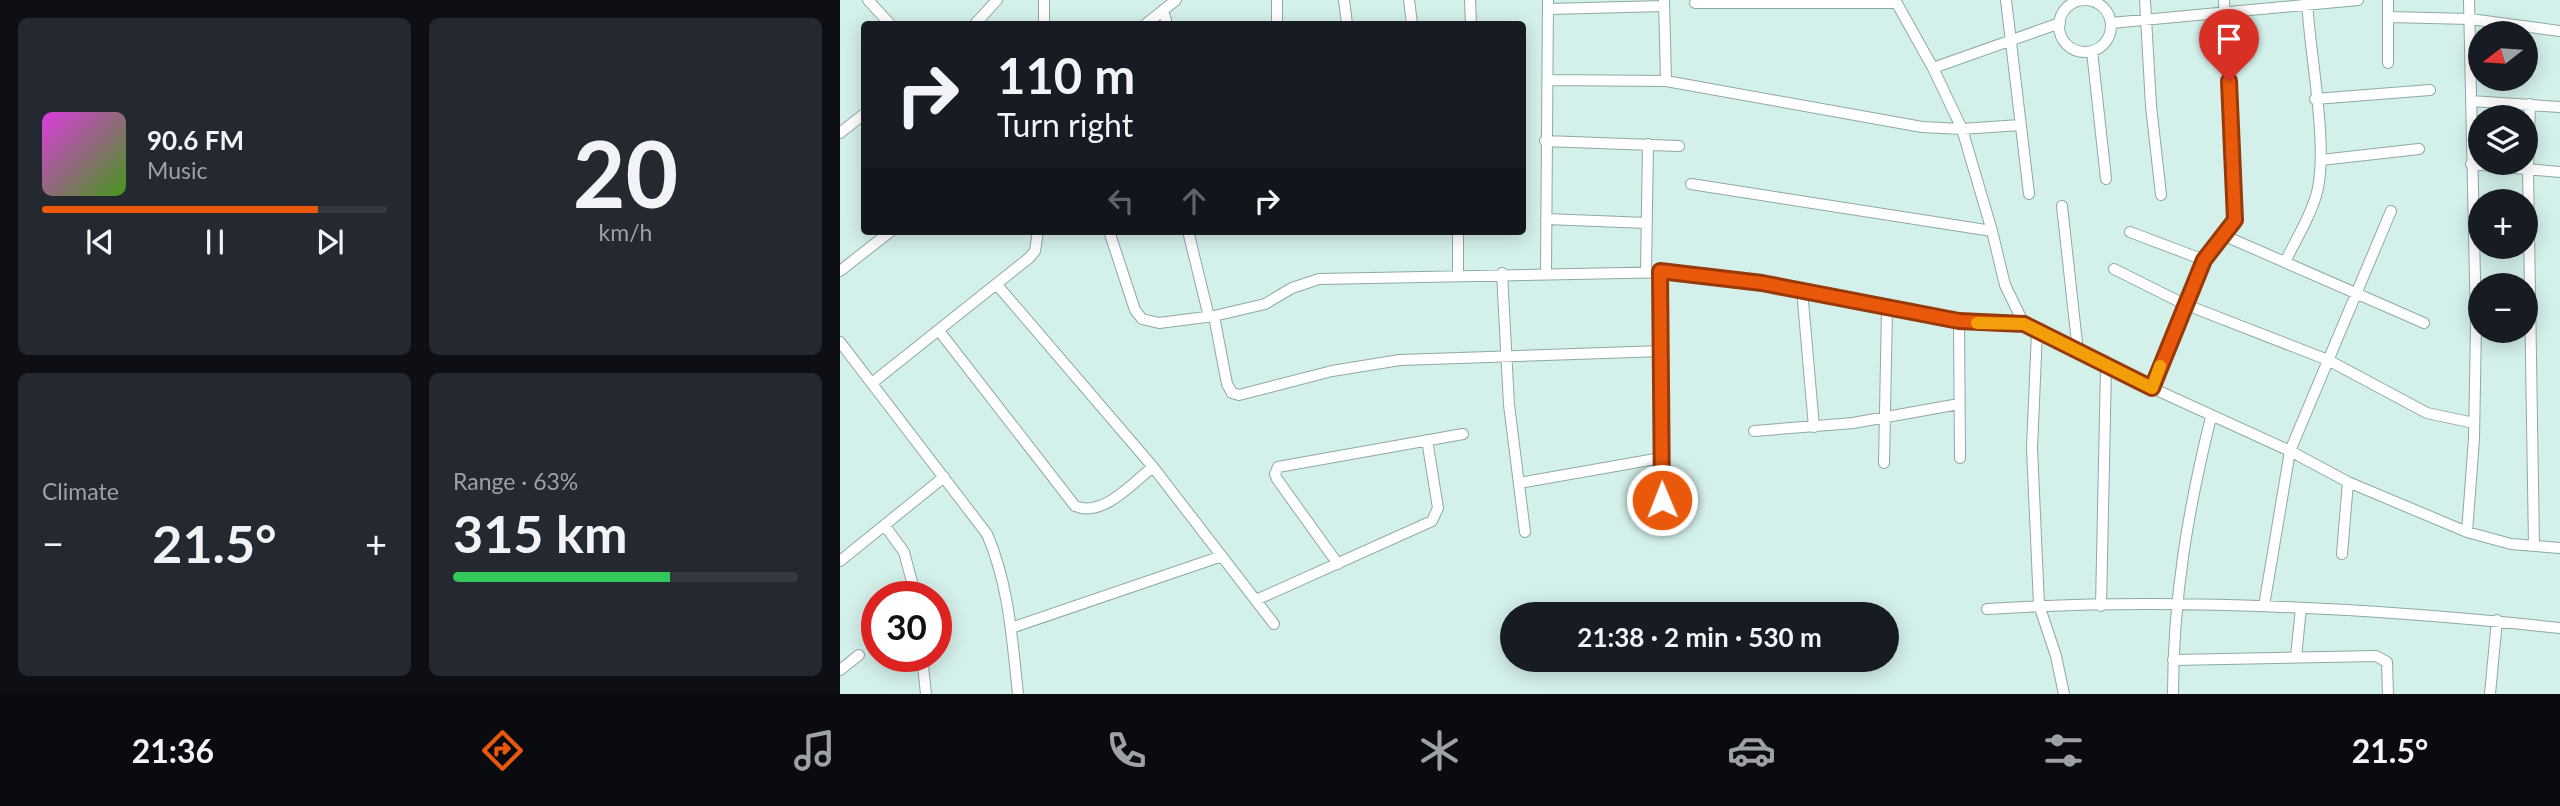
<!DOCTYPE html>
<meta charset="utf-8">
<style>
body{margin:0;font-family:Lato,sans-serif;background:#242831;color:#f1f3f6;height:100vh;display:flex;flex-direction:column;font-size:26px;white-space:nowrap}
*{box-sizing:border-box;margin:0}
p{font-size:23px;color:#9ea1a6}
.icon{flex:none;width:38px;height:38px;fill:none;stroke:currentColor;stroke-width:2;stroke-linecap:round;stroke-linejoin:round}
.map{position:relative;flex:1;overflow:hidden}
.sheet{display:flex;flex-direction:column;gap:18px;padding:18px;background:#0d0f14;width:840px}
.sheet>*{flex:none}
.hud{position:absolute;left:21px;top:21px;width:665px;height:214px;border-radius:7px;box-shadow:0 4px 18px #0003;background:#171b24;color:#f1f3f6;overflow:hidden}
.needle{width:46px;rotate:253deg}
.buttons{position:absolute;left:1628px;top:21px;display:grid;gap:14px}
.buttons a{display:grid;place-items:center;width:70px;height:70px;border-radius:50%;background:#171b24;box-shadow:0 4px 18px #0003;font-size:35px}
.speed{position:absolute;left:21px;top:581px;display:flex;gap:14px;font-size:35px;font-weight:700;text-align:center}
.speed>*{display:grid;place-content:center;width:91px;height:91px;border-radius:50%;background:#171b24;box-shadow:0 4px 18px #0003;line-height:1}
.speed .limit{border:10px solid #d22;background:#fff;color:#111}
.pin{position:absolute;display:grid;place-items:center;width:60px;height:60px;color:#fff;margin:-72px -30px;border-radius:50% 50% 50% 0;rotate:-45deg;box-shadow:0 0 7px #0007}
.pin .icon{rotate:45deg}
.me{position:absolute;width:77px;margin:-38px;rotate:359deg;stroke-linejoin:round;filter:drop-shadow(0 0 5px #0008)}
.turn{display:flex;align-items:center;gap:24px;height:147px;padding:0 21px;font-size:32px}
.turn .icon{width:91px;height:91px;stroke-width:2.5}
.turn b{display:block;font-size:49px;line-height:60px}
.lanes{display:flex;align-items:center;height:66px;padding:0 21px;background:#0003;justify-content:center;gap:35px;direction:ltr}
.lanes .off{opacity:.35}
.big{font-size:52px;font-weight:700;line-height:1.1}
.sheet .widget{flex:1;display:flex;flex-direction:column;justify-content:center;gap:10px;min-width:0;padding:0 24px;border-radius:10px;background:#242831}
.sheet .dial{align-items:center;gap:0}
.dial b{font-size:91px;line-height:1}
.song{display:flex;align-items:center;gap:21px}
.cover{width:84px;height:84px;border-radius:10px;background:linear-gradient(135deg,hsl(300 70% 55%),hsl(100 70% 35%))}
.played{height:7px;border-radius:4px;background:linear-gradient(90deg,#ea580c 80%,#363941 80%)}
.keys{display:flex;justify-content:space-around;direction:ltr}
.heat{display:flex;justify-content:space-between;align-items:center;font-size:38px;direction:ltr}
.charge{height:10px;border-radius:5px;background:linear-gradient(90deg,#34c759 63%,#363941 0)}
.sheet .tiles{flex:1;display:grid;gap:18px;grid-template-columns:repeat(2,1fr)}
.trip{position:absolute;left:660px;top:602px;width:399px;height:70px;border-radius:35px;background:#171b24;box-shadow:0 4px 18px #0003;font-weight:700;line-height:70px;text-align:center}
.tab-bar{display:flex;height:112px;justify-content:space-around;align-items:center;background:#090b0e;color:#9ea1a6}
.tab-bar .icon{width:49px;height:49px}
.tab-bar .on{color:#ea580c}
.tab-bar b{font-size:32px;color:#f1f3f6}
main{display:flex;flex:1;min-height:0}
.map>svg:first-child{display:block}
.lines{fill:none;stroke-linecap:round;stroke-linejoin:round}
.street-casing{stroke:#8fa9a5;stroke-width:12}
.street{stroke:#fff;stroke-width:10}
.route-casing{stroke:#983908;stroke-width:18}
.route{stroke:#ea580c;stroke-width:12}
.slow{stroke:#f59e0b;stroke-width:12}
</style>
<main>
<section class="sheet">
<div class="tiles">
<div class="widget">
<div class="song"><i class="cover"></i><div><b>90.6 FM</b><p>Music</p></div></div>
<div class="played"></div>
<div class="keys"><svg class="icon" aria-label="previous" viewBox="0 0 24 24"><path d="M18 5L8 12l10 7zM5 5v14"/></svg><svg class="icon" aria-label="pause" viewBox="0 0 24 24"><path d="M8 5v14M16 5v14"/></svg><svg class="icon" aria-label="next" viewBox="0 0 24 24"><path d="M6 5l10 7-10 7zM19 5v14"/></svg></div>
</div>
<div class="widget dial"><b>20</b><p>km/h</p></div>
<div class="widget"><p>Climate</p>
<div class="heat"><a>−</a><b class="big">21.5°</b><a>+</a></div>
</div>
<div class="widget"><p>Range · 63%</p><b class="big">315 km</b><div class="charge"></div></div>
</div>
</section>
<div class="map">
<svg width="1720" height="694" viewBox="0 0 1720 694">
<rect width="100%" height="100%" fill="#d4f0eb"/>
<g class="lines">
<defs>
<path id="street" d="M28,0L50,24
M437,0V24
M504,0L507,24
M569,0L572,24
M630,0L631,24
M824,0L826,81
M1055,0L1093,68L1122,129L1152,231L1165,285L1184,324L1266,367L1450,451L1508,482L1627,532L1671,544L1720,548
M1166,0L1189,194
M1305,0L1311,106L1321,195
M1548,0V63
M1219 26a26 26 0 1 1 52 0a26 26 0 1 1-52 0Z
M204,1V24
M855,3H1057
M709,9L824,6
M323,10L327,24
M1549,17L1630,19L1720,31
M1271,23L1518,0
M135,24L157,0
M306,24L336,0
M1252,51L1266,179
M1093,68L1220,23
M708,80L826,81L1082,127L1122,129L1180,125
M1475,99L1590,90
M1631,101L1720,107
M1690,104L1688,169L1694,546
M0,133L24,114
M705,141L839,146
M1481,160L1579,149
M1631,164L1720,172
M851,184L1152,231
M1222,206L1238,352
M706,219L807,223
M269,231L295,310L302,319L319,323L374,316L425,304L452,288L479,279L833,272L922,283L1119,321L1184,324
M348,231L369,317
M1290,232L1364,260
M1385,236L1584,323
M1445,262C1455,241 1468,221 1475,199C1491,154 1469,52 1467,0
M1274,269L1344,304L1488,360L1587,413L1634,423
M0,271L51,231
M806,271L808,144
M820,271L822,500
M706,272L708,0
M662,273L669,405L685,532
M618,275V231
M158,286L313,467L434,624
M962,290L974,427
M374,316L387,384L392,393L399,395L492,371L560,360L822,351
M1119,321L1120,458
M100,332L235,506C263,518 292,483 313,467
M1197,332L1192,448L1199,605L1216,656L1224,694
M0,342L147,534C169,585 172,639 178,694
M32,383L189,258L195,251L198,231
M1312,388L1364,260L1395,221L1384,0
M914,431L1013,423L1119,404
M1044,463L1047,308
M679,483L821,458
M45,526L64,552L76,597
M1627,532L1634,439L1636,326L1629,0
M1502,554L1508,482
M0,561L104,477
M498,564L437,479L435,474L438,467L623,434
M416,600L592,521L598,508L587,440
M1261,606L1266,367
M1424,606L1450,451L1551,211
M1147,609C1335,597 1532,608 1720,628
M171,628L382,556
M82,656L86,694
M1456,657L1461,608
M1333,660L1536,656L1547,662L1548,694
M0,670L19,655
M1333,694C1333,598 1348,510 1371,417
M1650,694L1657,620"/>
</defs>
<use href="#street" class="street-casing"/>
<use href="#street" class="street"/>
</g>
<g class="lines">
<defs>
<path id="route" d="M822,500L820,271L922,283L1119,321L1184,324L1312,388L1364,260L1395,220L1389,81"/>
</defs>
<use href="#route" class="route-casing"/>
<use href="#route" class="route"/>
<path class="slow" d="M1137,323L1184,324L1312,388L1320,366"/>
</g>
</svg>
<div class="buttons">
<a><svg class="needle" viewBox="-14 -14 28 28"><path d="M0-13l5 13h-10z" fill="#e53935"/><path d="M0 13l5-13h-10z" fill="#9ea1a6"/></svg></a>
<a><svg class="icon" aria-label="layers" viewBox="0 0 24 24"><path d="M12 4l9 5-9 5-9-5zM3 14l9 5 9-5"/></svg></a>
<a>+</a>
<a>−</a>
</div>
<div class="speed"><div class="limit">30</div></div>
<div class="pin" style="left:1389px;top:81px;background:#d93025"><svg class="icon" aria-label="arrive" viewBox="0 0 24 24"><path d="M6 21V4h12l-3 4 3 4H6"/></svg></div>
<svg class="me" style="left:822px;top:500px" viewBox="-20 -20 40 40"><circle r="17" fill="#ea580c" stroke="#fff" stroke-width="3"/><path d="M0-11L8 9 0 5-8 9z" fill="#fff"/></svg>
<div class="trip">21:38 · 2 min · 530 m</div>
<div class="hud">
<div class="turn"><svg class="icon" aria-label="right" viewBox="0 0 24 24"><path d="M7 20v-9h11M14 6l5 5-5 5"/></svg><div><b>110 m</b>Turn right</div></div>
<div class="lanes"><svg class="icon off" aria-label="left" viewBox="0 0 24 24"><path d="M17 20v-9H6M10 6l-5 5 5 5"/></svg><svg class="icon off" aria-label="ahead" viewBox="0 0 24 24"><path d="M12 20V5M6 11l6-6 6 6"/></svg><svg class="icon" aria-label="right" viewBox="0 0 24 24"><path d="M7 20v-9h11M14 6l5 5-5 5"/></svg></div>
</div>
</div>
</main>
<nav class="tab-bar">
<b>21:36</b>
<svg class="icon on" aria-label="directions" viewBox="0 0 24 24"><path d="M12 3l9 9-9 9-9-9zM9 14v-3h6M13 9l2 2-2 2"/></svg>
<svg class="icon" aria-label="music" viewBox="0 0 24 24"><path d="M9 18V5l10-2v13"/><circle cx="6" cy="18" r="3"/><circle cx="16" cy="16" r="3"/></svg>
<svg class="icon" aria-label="phone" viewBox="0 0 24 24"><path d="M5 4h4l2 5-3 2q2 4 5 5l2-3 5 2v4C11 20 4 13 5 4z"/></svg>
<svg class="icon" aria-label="climate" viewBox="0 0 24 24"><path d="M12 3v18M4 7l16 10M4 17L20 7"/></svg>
<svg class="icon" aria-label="car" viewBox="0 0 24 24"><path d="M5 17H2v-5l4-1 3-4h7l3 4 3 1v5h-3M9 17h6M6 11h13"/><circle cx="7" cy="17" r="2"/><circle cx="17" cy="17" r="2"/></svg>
<svg class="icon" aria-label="filters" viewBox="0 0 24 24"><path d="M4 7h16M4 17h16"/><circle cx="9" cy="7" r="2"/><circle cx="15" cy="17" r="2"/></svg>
<b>21.5°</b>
</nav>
